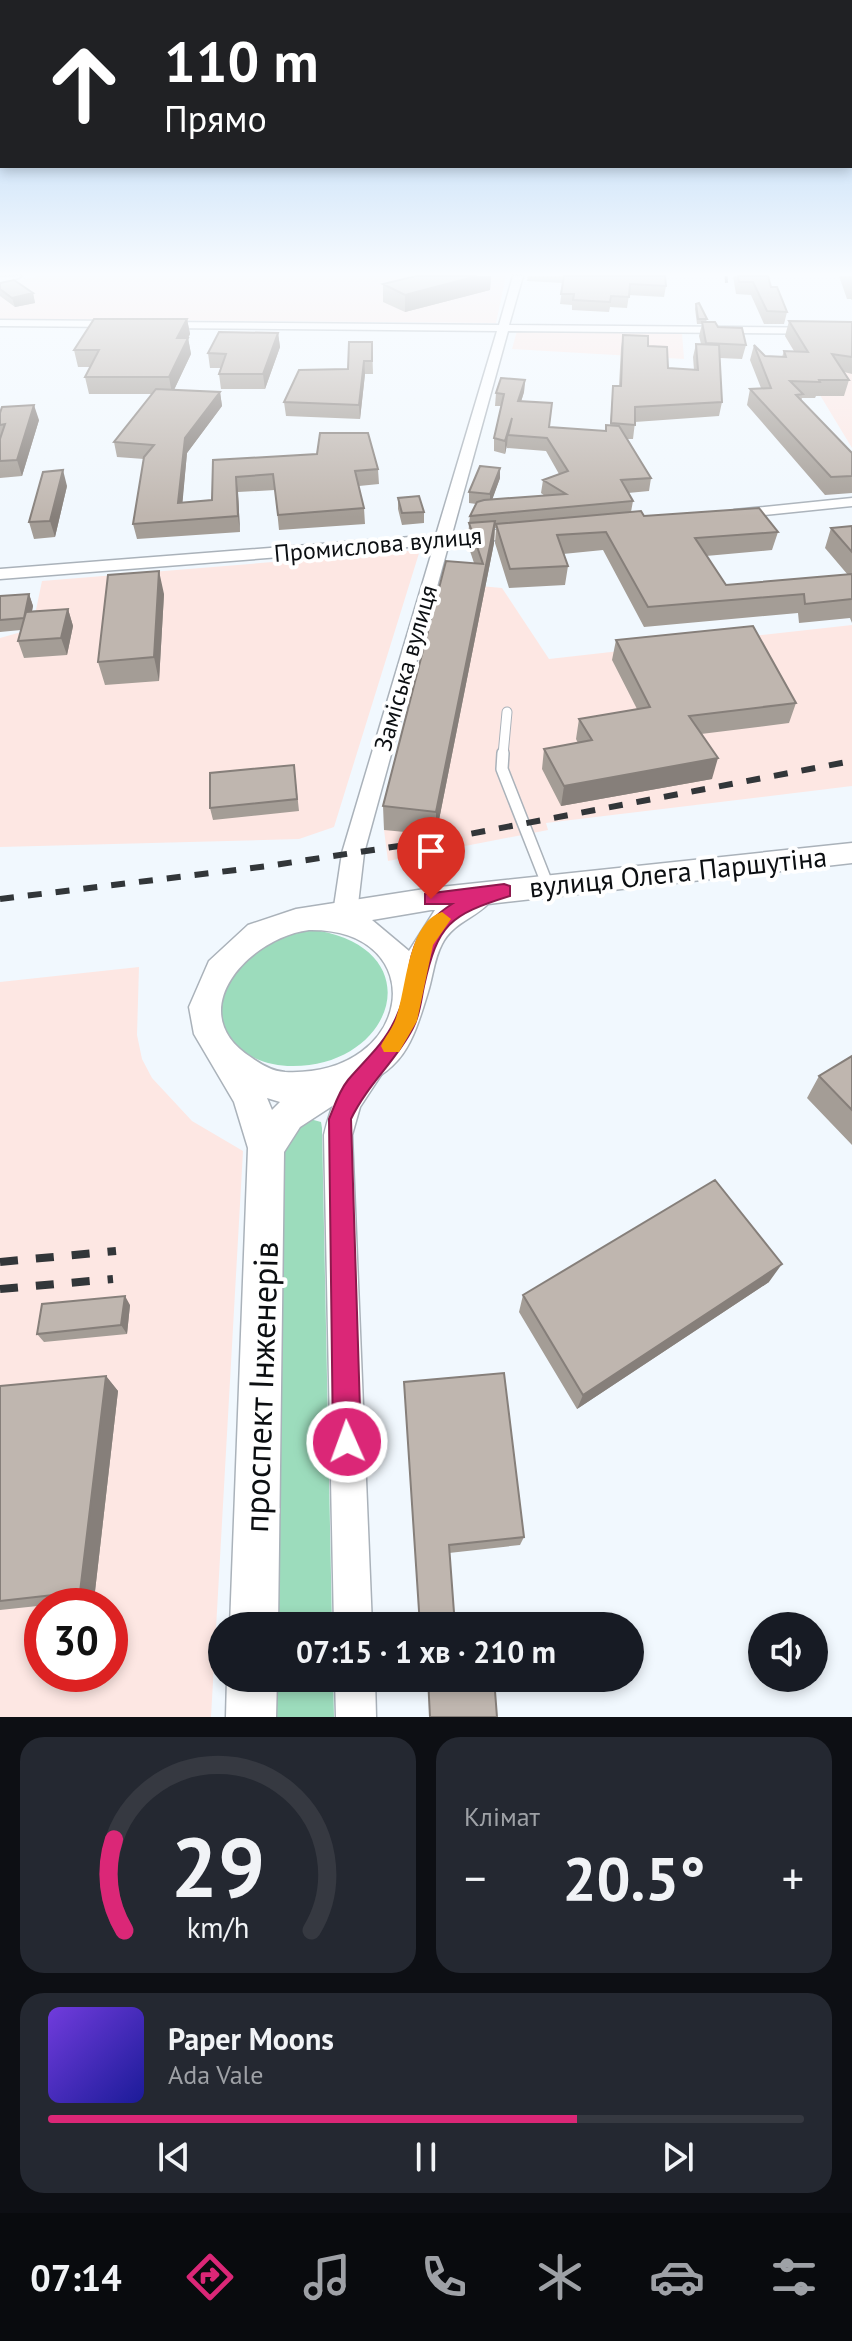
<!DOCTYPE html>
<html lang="uk">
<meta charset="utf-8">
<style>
body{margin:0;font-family:"PT Sans",sans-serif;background:#242831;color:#f1f3f6;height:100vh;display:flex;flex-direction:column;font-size:30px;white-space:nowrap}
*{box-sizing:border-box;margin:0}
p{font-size:26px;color:#9ea1a6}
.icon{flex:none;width:44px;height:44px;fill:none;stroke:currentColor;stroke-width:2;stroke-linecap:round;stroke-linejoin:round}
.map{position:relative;height:1717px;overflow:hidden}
.details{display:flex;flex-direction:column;gap:20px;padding:20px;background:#0d0f14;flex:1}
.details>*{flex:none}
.guide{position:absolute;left:0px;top:0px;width:852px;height:168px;box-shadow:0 4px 12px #0003;background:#202124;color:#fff;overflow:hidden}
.fabs{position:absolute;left:748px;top:1612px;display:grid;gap:16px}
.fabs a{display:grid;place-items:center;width:80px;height:80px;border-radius:50%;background:#171b24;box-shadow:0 4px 12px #0003;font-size:40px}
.speed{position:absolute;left:24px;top:1588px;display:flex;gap:16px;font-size:40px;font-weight:700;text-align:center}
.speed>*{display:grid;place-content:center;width:104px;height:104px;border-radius:50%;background:#171b24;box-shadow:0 4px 12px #0003;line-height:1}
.speed .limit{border:12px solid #d22;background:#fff;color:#111}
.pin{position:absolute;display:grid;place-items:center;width:68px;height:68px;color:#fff;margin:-82px -34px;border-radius:50% 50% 50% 0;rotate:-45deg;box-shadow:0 0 8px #0007}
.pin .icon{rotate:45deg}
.me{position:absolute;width:88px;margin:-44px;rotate:358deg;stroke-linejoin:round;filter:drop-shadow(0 0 6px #0008)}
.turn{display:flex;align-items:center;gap:28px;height:168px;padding:0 32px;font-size:36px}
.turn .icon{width:104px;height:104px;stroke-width:2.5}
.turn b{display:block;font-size:56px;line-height:68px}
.big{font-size:60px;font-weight:700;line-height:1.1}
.details .card{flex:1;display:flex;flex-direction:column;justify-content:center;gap:12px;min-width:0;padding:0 28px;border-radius:24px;background:#242831}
.details .dial{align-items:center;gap:0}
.dial svg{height:208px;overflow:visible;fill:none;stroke:#363941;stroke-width:7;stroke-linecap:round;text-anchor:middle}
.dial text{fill:#f1f3f6;stroke:none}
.song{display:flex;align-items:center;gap:24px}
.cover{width:96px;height:96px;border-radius:12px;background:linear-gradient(135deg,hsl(260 70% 55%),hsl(240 70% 35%))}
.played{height:8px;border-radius:4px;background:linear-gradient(90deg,#db2777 70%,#363941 70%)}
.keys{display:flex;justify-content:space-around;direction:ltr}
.heat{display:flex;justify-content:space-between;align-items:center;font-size:44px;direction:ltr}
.details .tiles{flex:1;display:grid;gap:20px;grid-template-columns:1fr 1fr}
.card:last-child{grid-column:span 2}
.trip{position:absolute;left:208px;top:1612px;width:436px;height:80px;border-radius:40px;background:#171b24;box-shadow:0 4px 12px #0003;font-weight:700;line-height:80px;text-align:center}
.menu{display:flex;height:128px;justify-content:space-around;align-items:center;background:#090b0e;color:#9ea1a6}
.menu .icon{width:56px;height:56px}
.menu .selected{color:#db2777}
.menu b{font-size:36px;color:#f1f3f6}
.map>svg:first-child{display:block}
.industrial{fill:#fde7e3;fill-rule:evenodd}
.green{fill:#9cdcbc}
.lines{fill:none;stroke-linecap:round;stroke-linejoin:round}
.service-far1-casing{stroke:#aab2ba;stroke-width:11}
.service-casing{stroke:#aab2ba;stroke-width:14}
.minor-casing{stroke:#aab2ba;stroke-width:3}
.tertiary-casing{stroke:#aab2ba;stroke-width:3}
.service-far1{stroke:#fff;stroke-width:9}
.service{stroke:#fff;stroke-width:11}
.minor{fill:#fff;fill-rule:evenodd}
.tertiary{fill:#fff;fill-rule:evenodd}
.rail-far2{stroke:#323639;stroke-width:3;stroke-dasharray:7 7;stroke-linecap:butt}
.rail-far1{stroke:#323639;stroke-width:6;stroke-dasharray:14 14;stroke-linecap:butt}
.rail{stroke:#323639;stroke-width:8;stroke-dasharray:18 18;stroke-linecap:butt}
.wall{fill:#a49d96}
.shaded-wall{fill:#867f7a}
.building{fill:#bfb6af;stroke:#867f7a;stroke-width:2}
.route{fill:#db2777;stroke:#8e194d;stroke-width:2}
.slow{fill:#f59e0b}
.labels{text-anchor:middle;stroke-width:8;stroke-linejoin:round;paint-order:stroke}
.far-street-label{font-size:24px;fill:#0c0f12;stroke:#fff}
.street-label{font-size:28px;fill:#0c0f12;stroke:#fff}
.near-street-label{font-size:34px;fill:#0c0f12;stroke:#fff}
</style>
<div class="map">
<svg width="852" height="1717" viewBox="0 0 852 1717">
<rect width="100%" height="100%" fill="#f1f8fe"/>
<path class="industrial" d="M38,276H506L496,323L0,319V285Z
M517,331L682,333L684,359L512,349Z
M785,336L852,337V448L803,367Z
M420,550L334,827L299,839L0,847V638L32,629L42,581Z
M446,583L502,588L549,659L852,625V786L546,823L548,830L388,861L384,830Z
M139,967L137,1035L142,1059L152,1078L192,1121L243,1151L211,1717H0V982ZM42,1606H110V1674H42Z"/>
<path class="green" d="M309,929C435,946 395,1067 292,1066C275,1066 254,1061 241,1049C207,1017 218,982 249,955C256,949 264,940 273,937C284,933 297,932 309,929Z
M310,1119L321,1122L322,1128L332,1626H271L277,1144Z
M271,1678H333L334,1717H271Z"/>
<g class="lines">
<defs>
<path id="service-far1" d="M503,755L507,712"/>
<path id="service" d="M503,753L502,769L548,886"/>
<path id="minor" d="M21,276L19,278L0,283V277Z
M513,276H523L509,325L852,328V334L508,331L452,534L496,530L504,535L496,540L449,543L364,853L357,913L360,922L356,928H340L333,913L342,853L434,545L0,579V569L436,535L497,331L161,328L156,325L161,322L499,325Z
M0,320L119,321L124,324L119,327L0,326Z
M852,498V506L734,518L727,514L734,510Z
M374,1054L383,1058L387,1066L360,1107L352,1135L372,1626H334L324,1135C330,1108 346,1064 374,1054Z
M335,1678H375L376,1717H336Z"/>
<path id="tertiary" d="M852,843V863L488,904C473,919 453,923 442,944C434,959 433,976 428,992C412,1045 403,1072 346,1092L343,1099L300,1127L284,1152L278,1626H230L248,1148L234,1102L194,1034L189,1007L209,961L248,925L296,909L431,888ZM435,910L409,951L372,920L431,910ZM309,930C433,928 415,1078 285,1072C272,1071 262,1065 252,1058C180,1013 248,938 309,930ZM267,1098L280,1102L272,1110Z
M227,1678H277L276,1717H226Z"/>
</defs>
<use href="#service-far1" class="service-far1-casing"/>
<use href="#service" class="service-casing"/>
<use href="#minor" class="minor-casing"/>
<use href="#tertiary" class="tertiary-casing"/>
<use href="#service-far1" class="service-far1"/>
<use href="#service" class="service"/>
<use href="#minor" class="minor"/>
<use href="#tertiary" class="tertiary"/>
<path class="rail-far2" d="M726,276L727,289"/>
<path class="rail-far1" d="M0,899L268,866L438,840L852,761"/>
<path class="rail" d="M0,1262L116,1251
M0,1289L113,1279"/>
</g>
<path class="wall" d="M416,276H491L490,290L405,312L383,302V284Z
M528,276H665L666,286L664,297L629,295L627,308L610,307L609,312L572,310V305L560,304L563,283L527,281Z
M733,276H768L771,287L787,312L784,324H764L751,295L736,294Z
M839,276H852V300L851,299H847Z
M0,283L33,293L35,303L15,307L0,296Z
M696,304L707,319L706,322L746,345L742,359L720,358L722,402L719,416L635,422L633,439H627L651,478L649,491L628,493L633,501L631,512L644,516L778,532L772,550L706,556L726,585L848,575L825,548L831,528L852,526V623L850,618L799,623L798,613L644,627L603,550L563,554L568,566L565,585L509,588L495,543L496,528H495L494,543L436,835L384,830L383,806L474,563L468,545L469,523L470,516L476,504L469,503V492L500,468V478L492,499L545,496L541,493L543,480L559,474L546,451L507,448V445L505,454L494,451V438L501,406H495L496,393L525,380L524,392L521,402L550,427L606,431L610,426L613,386H619L621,348L623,335L648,346L668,368L694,370L693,357L696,344H701L699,336L702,324H697L695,309Z
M187,319L190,334L188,338L191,354L174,390L220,392L222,406L187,453L182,503L212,500L213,460L378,469L379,484L359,486L364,508L365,524L279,530L275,490L238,492L240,532L137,539L133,524L144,459L117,457L114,442L152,394H89L85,377L90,367H78L74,350Z
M789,321L852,322V374L844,372L849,380L844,396H816L815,398H802L801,401L852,453V493L825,495L747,405L750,389L761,388L750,360L754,345L765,356L782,357L784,351H794L785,336Z
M278,333L280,347L265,389H221L219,374L221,368H210L208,353Z
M372,342L373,374H365L360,419L286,416L284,402L348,369Z
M0,413L39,420L22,476L0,478Z
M67,486L55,537L34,539L29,522Z
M398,498L424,512V523L402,525L398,509Z
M29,594L33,606L32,611L68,609L73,626L67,655L24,658L18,641L21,630L0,632V596Z
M164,594L159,681L105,685L98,662Z
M616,640L796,703L789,723L701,734L712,779L561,806L542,769L544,749L578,743L576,739L579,719L637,709L612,660Z
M294,765L299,811L213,820L210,808Z
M852,1056V1145L807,1098L819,1076Z
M769,1282L577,1409L519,1312L523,1295Z
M130,1305L127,1334L44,1342L37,1334Z
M106,1376L118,1391L94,1600L0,1610V1386Z
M404,1382L524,1537L520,1545L449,1553Z"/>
<path class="shaded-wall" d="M477,276H491L490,290L405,312V295Z
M33,293L35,303L15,307L12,298Z
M187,319L190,334L180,354L177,338Z
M278,333L280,347L265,389L263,374Z
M188,338L191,354L172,394L169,377Z
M364,361L365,374L360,419L359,405Z
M525,380L524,392L517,414L518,401Z
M220,392L222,406L187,453L181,519L178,503L185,438Z
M34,405L39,420L22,476L17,460Z
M512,418L508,435L507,445L505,454V441Z
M500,468V478L490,506V494Z
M63,470L67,486L55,537L50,521Z
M236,477L238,492L240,532L238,516Z
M495,521L494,543L436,835V812Z
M159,571L164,594L159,681L154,657Z
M29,594L33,606L28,629L24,618Z
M68,609L73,626L67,655L61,638Z
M718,758L712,779L561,806L564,786Z
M782,1264L769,1282L577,1409L583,1395Z
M125,1296L130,1305L127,1334L121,1325Z
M106,1376L118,1391L94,1600L80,1592Z"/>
<path class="building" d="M416,276H477L405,295L383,284Z
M564,276H665L666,286L630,284L629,297L611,296L610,302L573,300L574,294H561Z
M738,276H768L771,287H777L787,312L767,311L753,282H739Z
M14,280L33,293L12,298L0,289V283Z
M699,303L707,319H698L696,304Z
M94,319H187L177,338H188L169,377H85L99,350H74Z
M789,321L852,322V357L832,354L849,380H819L820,382L790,381L803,394L796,395L852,453V476L831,477L750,389L771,388L754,345L765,356L786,357L784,351L808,352Z
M702,322H715L718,327L742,328L746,345L706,343Z
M219,332L278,333L263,374H219L226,354L208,353Z
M623,335L648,336V346L667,347L668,368L698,370L696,344L719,345L722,402L635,407V425L611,423L613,386H621Z
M349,342H372V361H364L359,405L284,402L299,370L348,369Z
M501,378L525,380L518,401L552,403L549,427L606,431V425L619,426L651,478L621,480L633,501L470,516L477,502L484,500L566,494L543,480L568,471L547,438L508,435L512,418L505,441L494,438L504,394L496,393Z
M156,389L220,392L185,438L178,503L212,500L213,460L317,454L320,433H368L378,469L355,471L364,508L278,515L273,474L236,477L238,516L133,524L144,457L154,445L114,442Z
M34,405L17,460L0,461V439L5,424L0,425V413L2,407Z
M480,466L500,468L490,494L469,492Z
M63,470L50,521L29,522L43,472Z
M419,496L424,512L402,513L398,498Z
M759,508L778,532L695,538L726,585L852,574V599L805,604L804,594L648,607L606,532L557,535L568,566L510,569L496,524L641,511L644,516Z
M495,521L436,812L383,806L446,561L483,564L469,523Z
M852,526V552L831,528Z
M159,571L154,657L98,662L108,575Z
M29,594L24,618L0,620V596Z
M68,609L61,638L18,641L26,612Z
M753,626L796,703L689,716L718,758L564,786L544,749L592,740L579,719L650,707L616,640Z
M294,765L297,799L210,808V773Z
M852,1056V1110L819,1076Z
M715,1180L782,1264L583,1395L523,1295Z
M125,1296L121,1325L37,1334L42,1304Z
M504,1373L524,1537L449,1545L455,1626H420L404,1382Z
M106,1376L80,1592L0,1601V1386Z
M428,1678H494L497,1717H430Z"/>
<linearGradient id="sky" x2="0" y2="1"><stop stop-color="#9bc6f1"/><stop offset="0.53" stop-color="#f9fcff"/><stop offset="1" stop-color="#f9fcff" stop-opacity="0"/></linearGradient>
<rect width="852" height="517" fill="url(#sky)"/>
<path class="route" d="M504,884L510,886V896C449,915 438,924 424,986C421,1000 420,1015 413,1028C396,1061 367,1085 351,1119L361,1442L357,1452L347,1456L337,1452L333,1442L329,1119C334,1107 339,1091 348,1080C364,1061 383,1045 394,1022C419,973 395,941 452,904H425V894Z"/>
<path class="slow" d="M442,912L451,919L433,945L417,1021L399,1052H384L381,1046C385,1037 393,1028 396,1018C407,989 407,923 442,912Z"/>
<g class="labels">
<g class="far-street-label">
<text transform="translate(378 545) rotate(-5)" y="8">Промислова вулиця</text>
<text transform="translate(406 668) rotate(-74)" y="8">Заміська вулиця</text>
</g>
<g class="street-label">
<text transform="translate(678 872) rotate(-6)" y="10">вулиця Олега Паршутіна</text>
</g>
<g class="near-street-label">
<text transform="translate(261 1387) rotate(-88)" y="12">проспект Інженерів</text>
</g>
</g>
</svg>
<div class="fabs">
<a><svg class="icon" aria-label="sound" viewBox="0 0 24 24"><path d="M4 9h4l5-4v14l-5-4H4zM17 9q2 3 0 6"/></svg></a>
</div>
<div class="speed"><div class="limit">30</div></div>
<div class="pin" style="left:431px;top:899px;background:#d93025"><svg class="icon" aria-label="arrive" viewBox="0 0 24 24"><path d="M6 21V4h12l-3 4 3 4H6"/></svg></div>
<svg class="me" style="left:347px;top:1442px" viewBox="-20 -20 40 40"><circle r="17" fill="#db2777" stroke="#fff" stroke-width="3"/><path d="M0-11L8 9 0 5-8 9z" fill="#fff"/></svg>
<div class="trip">07:15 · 1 хв · 210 m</div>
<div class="guide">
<div class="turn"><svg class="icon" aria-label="ahead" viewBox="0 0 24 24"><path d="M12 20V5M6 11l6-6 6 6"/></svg><div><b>110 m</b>Прямо</div></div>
</div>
</div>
<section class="details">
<div class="tiles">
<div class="card dial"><svg viewBox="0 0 100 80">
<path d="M14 69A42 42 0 1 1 86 69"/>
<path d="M14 69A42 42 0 0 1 10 34" stroke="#db2777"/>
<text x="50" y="56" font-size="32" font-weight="700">29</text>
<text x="50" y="72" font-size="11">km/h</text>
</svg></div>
<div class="card"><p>Клімат</p>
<div class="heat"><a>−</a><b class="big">20.5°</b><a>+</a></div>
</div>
<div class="card">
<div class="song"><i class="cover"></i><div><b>Paper Moons</b><p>Ada Vale</p></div></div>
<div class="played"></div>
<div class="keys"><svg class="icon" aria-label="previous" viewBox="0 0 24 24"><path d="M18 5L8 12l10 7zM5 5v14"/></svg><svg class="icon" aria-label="pause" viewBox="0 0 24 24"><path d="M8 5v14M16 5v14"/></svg><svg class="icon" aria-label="next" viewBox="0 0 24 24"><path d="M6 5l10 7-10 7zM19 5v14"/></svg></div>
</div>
</div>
</section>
<nav class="menu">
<b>07:14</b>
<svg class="icon selected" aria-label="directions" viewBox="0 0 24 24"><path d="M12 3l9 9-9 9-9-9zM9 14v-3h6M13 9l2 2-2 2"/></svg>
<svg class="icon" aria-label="music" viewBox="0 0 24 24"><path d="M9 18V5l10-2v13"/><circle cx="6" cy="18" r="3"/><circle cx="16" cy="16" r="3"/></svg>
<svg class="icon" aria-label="phone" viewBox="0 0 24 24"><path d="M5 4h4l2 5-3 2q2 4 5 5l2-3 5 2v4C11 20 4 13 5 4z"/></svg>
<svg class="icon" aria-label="climate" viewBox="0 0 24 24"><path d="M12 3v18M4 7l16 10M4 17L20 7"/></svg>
<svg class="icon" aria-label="car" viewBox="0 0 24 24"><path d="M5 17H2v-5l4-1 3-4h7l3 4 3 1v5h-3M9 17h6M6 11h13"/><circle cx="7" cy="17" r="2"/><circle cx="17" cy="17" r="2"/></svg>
<svg class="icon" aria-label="filters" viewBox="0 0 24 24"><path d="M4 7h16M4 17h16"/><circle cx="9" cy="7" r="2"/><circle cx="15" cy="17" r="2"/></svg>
</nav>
